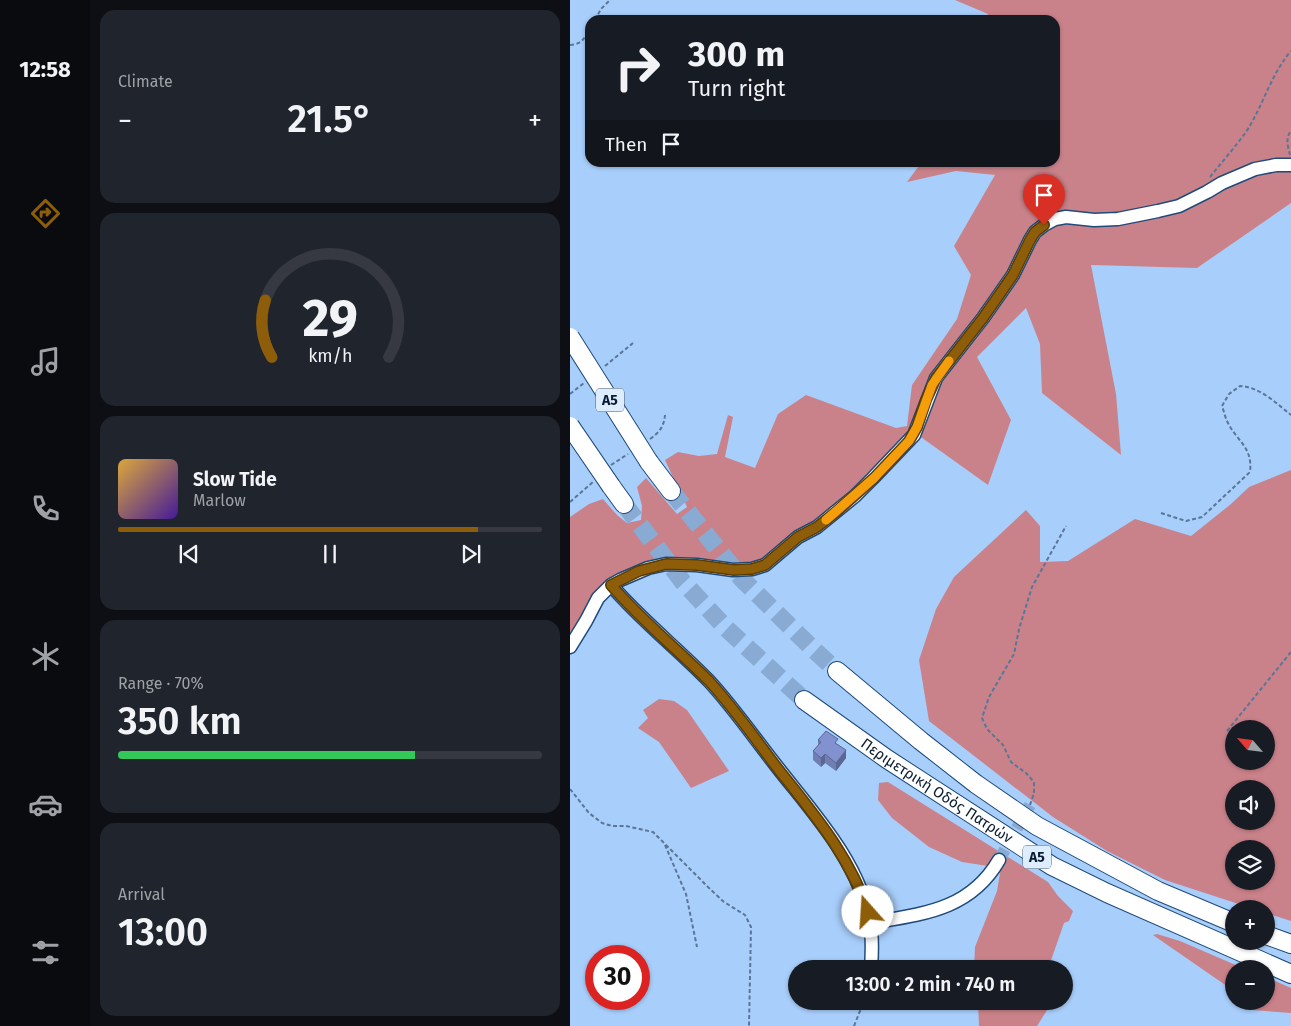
<!DOCTYPE html>
<meta charset="utf-8">
<style>
body{margin:0;font-family:"Fira Sans",sans-serif;background:#20242c;color:#f1f3f6;height:100vh;display:flex;flex-direction:column;font-size:19px;white-space:nowrap}
*{box-sizing:border-box;margin:0}
p{font-size:16px;color:#9ea1a6}
.icon{flex:none;width:28px;height:28px;fill:none;stroke:currentColor;stroke-width:2;stroke-linecap:round;stroke-linejoin:round}
.map{position:relative;flex:1;overflow:hidden}
.details{display:flex;flex-direction:column;gap:10px;padding:10px;background:#0d0f14;width:480px}
.details>*{flex:none}
.top-card{position:absolute;left:15px;top:15px;width:475px;height:152px;border-radius:15px;box-shadow:0 1px 4px #0004;background:#171b24;color:#f1f3f6;overflow:hidden}
.needle{width:32px;rotate:298deg}
.fabs{position:absolute;left:655px;top:720px;display:grid;gap:10px}
.fabs a{display:grid;place-items:center;width:50px;height:50px;border-radius:50%;background:#171b24;box-shadow:0 1px 4px #0004;font-size:25px}
.speed{position:absolute;left:15px;top:945px;display:flex;gap:10px;font-size:25px;font-weight:700;text-align:center}
.speed>*{display:grid;place-content:center;width:65px;height:65px;border-radius:50%;background:#171b24;box-shadow:0 1px 4px #0004;line-height:1}
.speed .limit{border:8px solid #d22;background:#fff;color:#111}
.pin{position:absolute;display:grid;place-items:center;width:42px;height:42px;color:#fff;margin:-51px -21px;border-radius:50% 50% 50% 0;rotate:-45deg;box-shadow:0 0 5px #0007}
.pin .icon{rotate:45deg}
.me{position:absolute;width:55px;margin:-28px;rotate:341deg;stroke-linejoin:round;filter:drop-shadow(0 0 4px #0008)}
.turn{display:flex;align-items:center;gap:18px;height:105px;padding:0 20px;font-size:22px}
.turn .icon{width:65px;height:65px;stroke-width:2.5}
.turn b{display:block;font-size:35px;line-height:42px}
.then{display:flex;align-items:center;height:48px;padding:0 20px;background:#0003;gap:10px;font-size:19px}
.big{font-size:38px;font-weight:600;line-height:1.1}
.details .tile{flex:1;display:flex;flex-direction:column;justify-content:center;gap:8px;min-width:0;padding:0 18px;border-radius:15px;background:#20242c}
.details .dial{align-items:center;gap:0}
.dial svg{height:130px;overflow:visible;fill:none;stroke:#363941;stroke-width:7;stroke-linecap:round;text-anchor:middle}
.dial text{fill:#f1f3f6;stroke:none}
.song{display:flex;align-items:center;gap:15px}
.cover{width:60px;height:60px;border-radius:8px;background:linear-gradient(135deg,hsl(40 70% 55%),hsl(260 70% 35%))}
.played{height:5px;border-radius:2px;background:linear-gradient(90deg,#8e5d09 85%,#363941 85%)}
.keys{display:flex;justify-content:space-around;direction:ltr}
.heat{display:flex;justify-content:space-between;align-items:center;font-size:28px;direction:ltr}
.charge{height:8px;border-radius:4px;background:linear-gradient(90deg,#34c759 70%,#363941 0)}
.trip{position:absolute;left:218px;top:960px;width:285px;height:50px;border-radius:25px;background:#171b24;box-shadow:0 1px 4px #0004;font-weight:600;line-height:50px;text-align:center}
main{display:flex;flex:1;min-height:0}
.menu{display:flex;flex-direction:column;width:90px;justify-content:space-around;align-items:center;background:#090b0e;color:#9ea1a6}
.menu .icon{width:35px;height:35px}
.menu .active{color:#8e5d09}
.menu b{font-size:22px;color:#f1f3f6}
.map>svg:first-child{display:block}
.green{fill:#ca828a;fill-rule:evenodd}
.lines{fill:none;stroke-linecap:round;stroke-linejoin:round}
.minor-tunnel{stroke:#89abd3;stroke-width:12;stroke-dasharray:12 6;stroke-linecap:butt}
.highway-tunnel{stroke:#89abd3;stroke-width:18;stroke-dasharray:18 9;stroke-linecap:butt}
.minor-casing{stroke:#1e4b7a;stroke-width:15}
.highway-casing{stroke:#1e4b7a;stroke-width:20}
.path{stroke:#5a7697;stroke-width:2;stroke-dasharray:4 2.5;stroke-linecap:butt}
.minor{stroke:#fff;stroke-width:12}
.highway{stroke:#fff;stroke-width:18}
.highway-bridge-casing{stroke:#1e4b7a;stroke-width:20;stroke-linecap:butt}
.highway-bridge{stroke:#fff;stroke-width:18}
.wall{fill:#707eb3}
.shaded-wall{fill:#5b6692}
.building{fill:#8292d0;stroke:#5b6692}
.route-casing{stroke:#5c3c06;stroke-width:12}
.route{stroke:#8e5d09;stroke-width:9}
.slow{stroke:#f59e0b;stroke-width:9}
.labels{text-anchor:middle;stroke-width:5;stroke-linejoin:round;paint-order:stroke}
.shield{fill:#deedfe;stroke:#4a5b6f;stroke-width:1}
.shield-label{font-size:14px;font-weight:bold;fill:#0b1d32}
.street-label{font-size:15px;fill:#0b1d32;stroke:#deedfe}
</style>
<main>
<nav class="menu">
<b>12:58</b>
<svg class="icon active" aria-label="directions" viewBox="0 0 24 24"><path d="M12 3l9 9-9 9-9-9zM9 14v-3h6M13 9l2 2-2 2"/></svg>
<svg class="icon" aria-label="music" viewBox="0 0 24 24"><path d="M9 18V5l10-2v13"/><circle cx="6" cy="18" r="3"/><circle cx="16" cy="16" r="3"/></svg>
<svg class="icon" aria-label="phone" viewBox="0 0 24 24"><path d="M5 4h4l2 5-3 2q2 4 5 5l2-3 5 2v4C11 20 4 13 5 4z"/></svg>
<svg class="icon" aria-label="climate" viewBox="0 0 24 24"><path d="M12 3v18M4 7l16 10M4 17L20 7"/></svg>
<svg class="icon" aria-label="car" viewBox="0 0 24 24"><path d="M5 17H2v-5l4-1 3-4h7l3 4 3 1v5h-3M9 17h6M6 11h13"/><circle cx="7" cy="17" r="2"/><circle cx="17" cy="17" r="2"/></svg>
<svg class="icon" aria-label="filters" viewBox="0 0 24 24"><path d="M4 7h16M4 17h16"/><circle cx="9" cy="7" r="2"/><circle cx="15" cy="17" r="2"/></svg>
</nav>
<section class="details">
<div class="tile"><p>Climate</p>
<div class="heat"><a>−</a><b class="big">21.5°</b><a>+</a></div>
</div>
<div class="tile dial"><svg viewBox="0 0 100 80">
<path d="M14 69A42 42 0 1 1 86 69"/>
<path d="M14 69A42 42 0 0 1 10 34" stroke="#8e5d09"/>
<text x="50" y="56" font-size="32" font-weight="700">29</text>
<text x="50" y="72" font-size="11">km/h</text>
</svg></div>
<div class="tile">
<div class="song"><i class="cover"></i><div><b>Slow Tide</b><p>Marlow</p></div></div>
<div class="played"></div>
<div class="keys"><svg class="icon" aria-label="previous" viewBox="0 0 24 24"><path d="M18 5L8 12l10 7zM5 5v14"/></svg><svg class="icon" aria-label="pause" viewBox="0 0 24 24"><path d="M8 5v14M16 5v14"/></svg><svg class="icon" aria-label="next" viewBox="0 0 24 24"><path d="M6 5l10 7-10 7zM19 5v14"/></svg></div>
</div>
<div class="tile"><p>Range · 70%</p><b class="big">350 km</b><div class="charge"></div></div>
<div class="tile"><p>Arrival</p><b class="big">13:00</b></div>
</section>
<div class="map">
<svg width="721" height="1026" viewBox="0 0 721 1026">
<rect width="100%" height="100%" fill="#a8cefb"/>
<path class="green" d="M385,0H721V203L627,268L521,265L546,394L551,455L472,393L470,344L456,308L407,357L441,420L418,485L341,430L297,479L249,522L185,565L102,561L22,600L0,635V517L19,504L33,499L47,515L57,523L71,520L72,506L67,487L76,478L107,514L117,507L95,460L108,452L129,456L147,454L158,415L163,417L155,457L185,468L208,414L236,395L326,428L337,426L342,385L387,319L401,275L384,246L425,175L386,171L337,182L351,163L485,162V20H416L418,14Z
M721,470V921L696,913V909H684L595,880L537,851L483,817L359,721L349,660L366,609L384,577L456,510L470,526V562L498,561L565,519L621,536L661,504L679,487ZM664,729H696V761H664ZM664,789H696V821H664ZM664,849H696V881H664Z
M89,699L104,701L117,710L159,771L121,788L89,742L68,728L78,718L73,710Z
M318,782L478,882L488,896L503,911L499,921L494,923L478,969H404L405,947L427,891L430,873L418,866L392,862L359,847L322,818L308,800L309,783Z
M587,934L610,941L675,969H664V991L583,935Z
M696,977L721,988V1013L682,1010L678,1001H696Z
M408,1001H478L479,1007L467,1026H409Z"/>
<g class="lines">
<path class="minor-tunnel" d="M429,860L460,805"/>
<path class="highway-tunnel" d="M101,491L172,579L244,650L267,671
M54,504L113,582L156,628L234,700"/>
<defs>
<path id="minor" d="M41,585C71,620 107,648 139,681C164,708 185,739 208,768C244,814 290,863 300,923C303,938 302,954 301,969
M0,647L16,621L28,598L41,585L50,580L78,568L96,564L127,565L163,570L182,569L195,565L228,537L247,527L285,496L303,478L344,435L366,378L413,318L443,275L460,240L465,232L474,225L485,219L496,217L524,220L548,219L588,211L609,206L637,192L652,183L685,169L706,165H721
M300,923C353,914 400,910 429,860"/>
<g id="highway">
<path d="M79,462L101,491"/>
<path d="M41,486L54,504"/>
<path d="M267,671L351,741L406,784L467,826L588,891L664,923"/>
<path id="s1" d="M234,700L317,759L482,866L537,893L721,974"/>
<path d="M696,935L721,944"/>
</g>
</defs>
<use href="#minor" class="minor-casing"/>
<use href="#highway" class="highway-casing"/>
<path class="path" d="M25,20L31,9L40,0
M0,45C12,44 14,39 20,29
M720,155C718,147 715,138 721,131
M640,177C652,162 665,147 676,132C693,106 701,74 721,51
M35,366L63,343
M0,394L14,383
M80,439C90,432 94,426 95,415
M41,465L58,454
M0,502L23,482
M591,513L616,521L632,517L680,472C683,446 666,441 657,421C655,417 654,411 652,406L659,394L670,386C690,387 706,403 721,415
M657,731L721,652
M0,789L19,813L32,823L42,826H56L83,832L140,889L154,902L175,915L181,927L179,1026
M460,805L464,793V782L456,773L441,762L433,745L417,729L412,718L419,697L444,654L449,629L462,587L496,526
M95,845L116,894L127,947
M284,1026L294,1001"/>
<use href="#minor" class="minor"/>
<use href="#highway" class="highway"/>
<defs>
<path id="highway-bridge" d="M0,337L79,462
M0,426L41,486"/>
</defs>
<use href="#highway-bridge" class="highway-bridge-casing"/>
<use href="#highway-bridge" class="highway-bridge"/>
</g>
<path class="wall" d="M248,740L268,744L276,758L266,771L255,763L251,767L243,760V751L248,746Z"/>
<path class="shaded-wall" d="M276,750V758L266,771V763Z
M255,754V763L251,767V758Z"/>
<path class="building" d="M256,731L268,739L265,743L276,750L266,763L255,754L251,758L243,751L251,742L248,740Z"/>
<g class="lines">
<defs>
<path id="route" d="M298,912C280,855 241,811 205,765C184,737 163,707 139,681C107,649 71,620 41,585L69,571L96,564L127,565L164,570L182,569L195,565L228,537L247,527L266,512L304,478L339,441L347,427L356,400L366,378L413,318L443,275L460,240L465,232L474,225"/>
</defs>
<use href="#route" class="route-casing"/>
<use href="#route" class="route"/>
<path class="slow" d="M256,520L304,478L339,441L347,427L362,385L379,361"/>
</g>
<g class="labels">
<g class="shield">
<rect x="26" y="388.5" width="28" height="23" rx="4"/>
<rect x="453" y="845.5" width="28" height="23" rx="4"/>
</g>
<g class="shield-label">
<text x="40" y="405">Α5</text>
<text x="467" y="862">Α5</text>
</g>
<g class="street-label">
<text dy="5" stroke="none"><textPath href="#s1" startOffset="161">Περιμετρική Οδός Πατρών</textPath></text>
</g>
</g>
</svg>
<div class="fabs">
<a><svg class="needle" viewBox="-14 -14 28 28"><path d="M0-13l5 13h-10z" fill="#e53935"/><path d="M0 13l5-13h-10z" fill="#9ea1a6"/></svg></a>
<a><svg class="icon" aria-label="sound" viewBox="0 0 24 24"><path d="M4 9h4l5-4v14l-5-4H4zM17 9q2 3 0 6"/></svg></a>
<a><svg class="icon" aria-label="layers" viewBox="0 0 24 24"><path d="M12 4l9 5-9 5-9-5zM3 14l9 5 9-5"/></svg></a>
<a>+</a>
<a>−</a>
</div>
<div class="speed"><div class="limit">30</div></div>
<div class="pin" style="left:474px;top:225px;background:#d93025"><svg class="icon" aria-label="arrive" viewBox="0 0 24 24"><path d="M6 21V4h12l-3 4 3 4H6"/></svg></div>
<svg class="me" style="left:298px;top:912px" viewBox="-20 -20 40 40"><circle r="19" fill="#fff"/><path d="M0-13L10 11 0 6-10 11z" fill="#8e5d09"/></svg>
<div class="trip">13:00 · 2 min · 740 m</div>
<div class="top-card">
<div class="turn"><svg class="icon" aria-label="right" viewBox="0 0 24 24"><path d="M7 20v-9h11M14 6l5 5-5 5"/></svg><div><b>300 m</b>Turn right</div></div>
<div class="then">Then<svg class="icon" aria-label="arrive" viewBox="0 0 24 24"><path d="M6 21V4h12l-3 4 3 4H6"/></svg></div>
</div>
</div>
</main>
